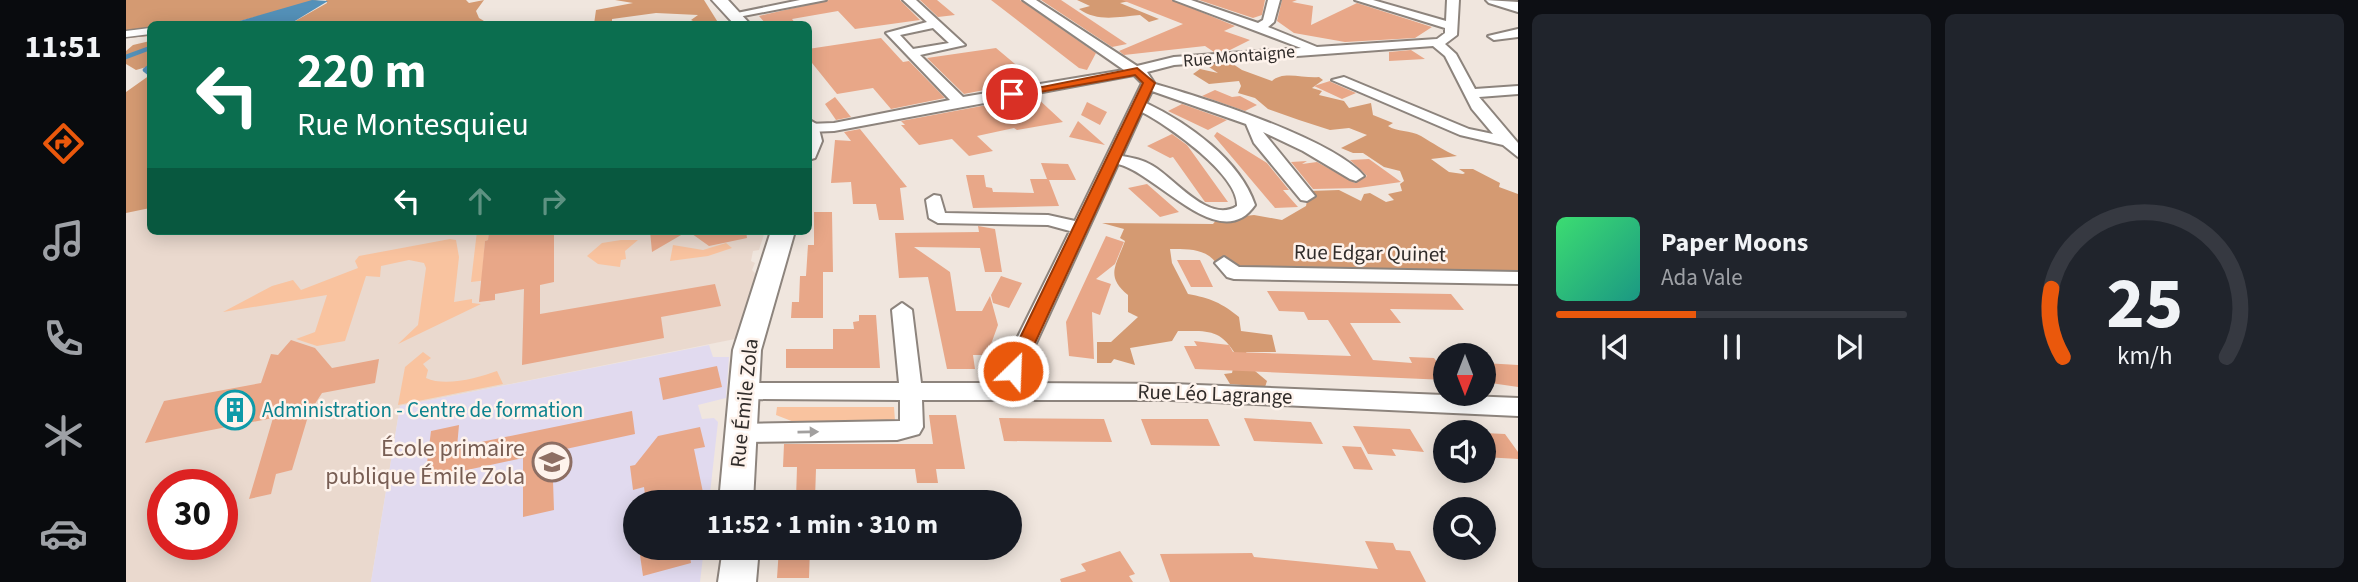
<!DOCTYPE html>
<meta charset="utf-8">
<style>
body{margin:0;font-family:"Source Sans 3",sans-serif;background:#20242c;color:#f1f3f6;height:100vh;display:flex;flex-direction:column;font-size:26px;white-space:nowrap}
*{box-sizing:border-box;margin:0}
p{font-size:23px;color:#9ea1a6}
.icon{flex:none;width:38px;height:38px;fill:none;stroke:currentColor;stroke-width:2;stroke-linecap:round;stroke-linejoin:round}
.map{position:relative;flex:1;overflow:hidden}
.panel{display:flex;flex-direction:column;gap:14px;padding:14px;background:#0d0f14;width:840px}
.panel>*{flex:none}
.top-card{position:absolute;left:21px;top:21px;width:665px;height:214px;border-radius:10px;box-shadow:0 4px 18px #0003;background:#0b6e4f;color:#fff;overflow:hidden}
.needle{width:46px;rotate:180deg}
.buttons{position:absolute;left:1307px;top:343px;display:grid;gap:14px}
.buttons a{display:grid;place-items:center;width:63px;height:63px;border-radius:50%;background:#171b24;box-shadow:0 4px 18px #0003;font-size:35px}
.speed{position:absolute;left:21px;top:469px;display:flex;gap:14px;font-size:35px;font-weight:700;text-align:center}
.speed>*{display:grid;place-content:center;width:91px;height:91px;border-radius:50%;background:#171b24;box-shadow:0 4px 18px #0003;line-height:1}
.speed .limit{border:10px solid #d22;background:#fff;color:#111}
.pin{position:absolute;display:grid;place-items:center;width:60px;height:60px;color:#fff;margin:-30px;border:4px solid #fff;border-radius:50%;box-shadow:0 2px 7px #0007}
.me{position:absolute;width:77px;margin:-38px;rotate:24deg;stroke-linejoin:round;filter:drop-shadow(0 0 5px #0008)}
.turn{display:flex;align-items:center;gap:24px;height:147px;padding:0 35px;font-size:32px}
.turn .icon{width:91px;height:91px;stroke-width:2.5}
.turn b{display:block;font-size:49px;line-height:60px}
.lanes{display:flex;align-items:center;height:66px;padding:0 35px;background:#0003;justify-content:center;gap:35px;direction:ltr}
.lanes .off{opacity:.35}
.panel .widget{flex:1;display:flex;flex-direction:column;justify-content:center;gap:10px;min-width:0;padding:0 24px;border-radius:10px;background:#20242c}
.panel .dial{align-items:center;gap:0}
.dial svg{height:182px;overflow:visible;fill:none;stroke:#363941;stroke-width:7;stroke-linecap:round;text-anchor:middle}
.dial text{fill:#f1f3f6;stroke:none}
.song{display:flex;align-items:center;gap:21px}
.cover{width:84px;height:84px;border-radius:10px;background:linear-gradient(135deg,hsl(140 70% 55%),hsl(170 70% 35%))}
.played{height:7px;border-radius:4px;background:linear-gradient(90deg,#ea580c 40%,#363941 40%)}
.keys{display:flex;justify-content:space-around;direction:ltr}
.panel .tiles{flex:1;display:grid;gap:14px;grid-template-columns:repeat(2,1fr)}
.trip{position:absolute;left:497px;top:490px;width:399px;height:70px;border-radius:35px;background:#171b24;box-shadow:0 4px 18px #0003;font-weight:700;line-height:70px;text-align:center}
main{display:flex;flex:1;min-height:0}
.dock{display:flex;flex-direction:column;width:126px;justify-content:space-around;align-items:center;background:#090b0e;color:#9ea1a6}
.dock .icon{width:49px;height:49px}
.dock .selected{color:#ea580c}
.dock b{font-size:32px;color:#f1f3f6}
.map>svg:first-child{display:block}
.built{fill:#ead9ce;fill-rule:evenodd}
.education{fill:#e1daef}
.green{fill:#f9c39f}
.forest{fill:#d49a72}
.water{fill:#5491b9}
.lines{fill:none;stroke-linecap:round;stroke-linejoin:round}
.stream{stroke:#5491b9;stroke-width:4.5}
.building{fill:#e8a788}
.lane-casing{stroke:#8d847d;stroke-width:9}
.street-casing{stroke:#8d847d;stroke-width:4}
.secondary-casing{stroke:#8d847d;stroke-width:4}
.lane{stroke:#fff;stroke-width:6}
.street{fill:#fff;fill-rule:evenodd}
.secondary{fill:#fff;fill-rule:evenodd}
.oneway{fill:#a2a09f}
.route{fill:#ea580c;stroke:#983908;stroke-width:2}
.labels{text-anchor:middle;stroke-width:5;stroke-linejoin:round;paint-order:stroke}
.far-street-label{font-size:18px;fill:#302c2a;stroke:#fef3ec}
.street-label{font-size:21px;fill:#302c2a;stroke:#fef3ec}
.culture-label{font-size:21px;fill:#0d838f;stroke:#fef3ec;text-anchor:start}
.near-education-label{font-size:24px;fill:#785e54;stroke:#fef3ec;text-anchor:end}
</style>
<main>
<nav class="dock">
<b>11:51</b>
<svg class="icon selected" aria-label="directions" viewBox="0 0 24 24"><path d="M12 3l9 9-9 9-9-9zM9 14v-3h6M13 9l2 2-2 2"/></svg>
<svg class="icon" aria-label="music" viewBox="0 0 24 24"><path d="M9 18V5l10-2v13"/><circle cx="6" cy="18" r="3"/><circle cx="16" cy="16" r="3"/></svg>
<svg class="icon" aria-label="phone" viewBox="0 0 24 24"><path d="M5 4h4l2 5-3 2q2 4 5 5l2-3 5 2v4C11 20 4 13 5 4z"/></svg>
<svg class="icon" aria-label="climate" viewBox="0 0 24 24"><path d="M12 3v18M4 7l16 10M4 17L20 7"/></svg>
<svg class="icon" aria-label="car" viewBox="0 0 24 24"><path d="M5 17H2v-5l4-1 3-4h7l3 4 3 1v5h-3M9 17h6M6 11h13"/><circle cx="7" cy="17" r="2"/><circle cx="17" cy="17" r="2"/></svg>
</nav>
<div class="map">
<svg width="1392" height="582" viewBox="0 0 1392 582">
<rect width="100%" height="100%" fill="#f0e6de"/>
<path class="built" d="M0,160L24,170V231H639L633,250L627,251L625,261L629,263L626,270L631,275L614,338L274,406L245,582H0ZM37,485H96V544H37Z"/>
<path class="education" d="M583,345L587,357H603L600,398L572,405L576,419L588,418L592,422L583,502H509V548H578L574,582H245L274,406Z"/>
<path class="green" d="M351,231H363L362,240L359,241L356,278L370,279L345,282Z
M324,239L330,240L333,257L328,302L346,299V303L355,304L272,344L292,325L300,268L298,263L283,260L255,266L254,277L240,276L219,341L191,346L170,339L189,332L201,295L97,312L146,286L167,280L175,290L232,268L229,261L233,256Z
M495,240H512L499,251L500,259L495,260L494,267L472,264L461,256L476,243Z
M600,243L606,248L582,256L544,261L547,245L577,250Z
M297,352L305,358L297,364L302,370L300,378C319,387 352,378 371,371L377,384L272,405L279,367Z
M651,407H768L769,421L668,422L650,415Z"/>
<path class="forest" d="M0,0H193L103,24H24V36L0,38Z
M200,0H340L343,3L358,0L350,11L353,18L363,24H164L201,3Z
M489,0H578L593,24H573L565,20L572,15L530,13L486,19V24H468L470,10L507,3Z
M951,0H1008L994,3L1033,19L1023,22L1014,15C991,17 971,22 953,9L964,6Z
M24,41V66L10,70L0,64V51L7,45Z
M1101,60L1116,70L1146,81C1157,70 1179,79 1193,77L1197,80L1186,88L1196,91L1193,95L1218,101L1223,108L1245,103L1247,115L1267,123L1262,126C1271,132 1284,130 1295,136C1307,143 1318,151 1331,156L1305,159L1323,172L1337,174L1339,173L1333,169H1347L1374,183L1373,187L1392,194V274L1093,267C1082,248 1063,249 1044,249L1046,263L1062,294C1084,298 1096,303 1113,317L1115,331L1146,335L1150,352H1120L1129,371L1141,381L1139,387L1104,384L1098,374L1106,373L1110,355C1094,328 1081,331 1052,331L1046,341L1004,348L1009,365L988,359L985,363H971V342H985L1012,317L1002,312V295C979,276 990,266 999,241L994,238L998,229L976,223L1087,224L1091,219L1128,215L1156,220L1180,206L1183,191L1213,190L1235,201L1238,194L1244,193L1260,202L1268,200L1262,194L1276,191L1274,184L1278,181L1274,171L1258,167L1237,153H1227L1215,148L1241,135L1223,128L1204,130L1173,120L1142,109L1129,98L1112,93L1115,86L1113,81L1083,84L1067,74L1074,69L1092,73L1077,63Z
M24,75V208L0,213V92Z"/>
<path class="water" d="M186,0L202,1L164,24H103Z"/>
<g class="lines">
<path class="stream" d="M0,57L24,48
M24,66L19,70L24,74"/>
</g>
<path class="building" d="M703,0H774L794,20L729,29L712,11L666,19L670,24H640L633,16Z
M794,0H811L829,15L812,17Z
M865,0H894L970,53L961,70L953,68Z
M915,0H935L1001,44L986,47Z
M996,0H1046L1109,26L1098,31L1124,40L1104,50L1088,52L1079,46L998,55L993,51L1057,24Z
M1073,0H1139L1136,15L1127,18Z
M1156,0H1171L1166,2L1187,6L1185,25L1231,3L1306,27L1289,38L1219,42L1168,33L1151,21Z
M755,38L777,62L783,61L819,98L765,109L747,88L711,94L682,58V49Z
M870,48L908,80L838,94L801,58Z
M1285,50L1299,59L1263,61V52Z
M1204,81L1205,82L1230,93L1216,99L1188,86Z
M1089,90L1106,97L1114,96L1131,105L1119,111L1076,96Z
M909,96L937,122L891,130L888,128L851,136L867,151L843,156L826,139L793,145L775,125H779L775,121Z
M709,97L725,117L710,120L699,104Z
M961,102L981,112L974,125L955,115Z
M1056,104L1101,120L1082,130L1042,111Z
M952,121L979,145L943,137Z
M734,129L781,187L774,188L778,220H753L750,204H727L725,182L705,183L709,140L725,141L718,132Z
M1091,132L1141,163L1163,190H1157L1172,207L1149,208L1088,136Z
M1046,134L1061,145L1102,202H1079L1047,157L1044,158L1021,146Z
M1243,159L1275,182L1233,188L1187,189L1165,162L1181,161L1176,164L1191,162L1229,183L1241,176L1224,160Z
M915,163L942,164L950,180H923L933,206L847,208L840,175H858L860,187L866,188L867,192L908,193L904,179H921Z
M1021,184L1053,212L1034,217L1002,188Z
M688,212H706L707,272H697V318H665L666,302H673L674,276H680L682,245H688Z
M852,226L869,229L876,272H859L854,248L788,247L824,272L830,311H856L864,296L872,325L861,355H847L849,369H821L802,277L773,278L769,233L853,232Z
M363,231H428V282L414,285V314L589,284L595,306L535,317L538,338L396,365L398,289L369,294V300L353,302L359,241L362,240Z
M524,231H620L621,238L583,246L562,231L526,252Z
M980,236L998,242L989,264L970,279L985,284L974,315L966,312L968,359L943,356L940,322Z
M1051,260H1074L1087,287H1065Z
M875,276L896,283L883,308L867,303L865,295Z
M1141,291L1325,294L1338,310L1264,309L1275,323H1224L1247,360L1286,363L1283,357L1308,358L1320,374V380L1069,369L1058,346H1071L1068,341L1103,345L1107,352L1225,356L1202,320H1182L1178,312L1153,311Z
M733,315H750L754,368H660V349H707V329H728L727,322L733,321Z
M165,340L189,348L206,368L253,359L249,383L196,393L183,413L166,470L150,474L145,494L123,499L147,418L19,443L38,401L135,383L145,354L152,355Z
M1358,363L1392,365V387L1358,382Z
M591,366L596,387L537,400L533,378Z
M506,411L509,434L426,452L428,510L397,517V458L299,479L305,431L333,425L331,447Z
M803,415H830L839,469H810L812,483H791L789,469H690L689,499H670L671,467H657L658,444H807Z
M873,418L978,419L986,442L878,441Z
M1118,418L1185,422L1197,444L1128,441Z
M1015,419H1082L1094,446L1025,445Z
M1227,426L1284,429L1298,452L1266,449L1270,456L1242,454Z
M574,427L579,447L568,449L579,502H520L518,487L507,490L504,466L509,465L532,436Z
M1358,433L1379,434L1392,452V459L1358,457Z
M1216,446L1235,447L1247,470L1228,469Z
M1239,541L1267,543L1270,550L1284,551L1300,582H1044L1034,554L1126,553L1128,557L1252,569Z
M513,548H563L565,563L517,576Z
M653,548H684L683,578H651Z
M994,551L1009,574L1003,576L1007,582H935L934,579L960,571L955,564Z"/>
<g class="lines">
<defs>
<path id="lane" d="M0,34L24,31"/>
<path id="street" d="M674,0H700L607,18L601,15Z
M777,0H790L839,45L794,55L837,97L998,70L897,0H910L1011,66L1048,57L1175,48L1048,0H1065L1132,23L1137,20L1142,0H1154L1148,22L1142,27L1191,47L1311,39L1319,33V28L1229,0H1247L1320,21L1321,0H1333L1331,35L1319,44L1330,54L1349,89L1392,86V94L1353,97L1392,143V157L1377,145L1334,135L1206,80L1218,77L1343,129L1367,134L1346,109L1319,56L1307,46L1048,65L1021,72L1029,84C1078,98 1207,139 1238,176L1230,181L1224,179L1177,151L1137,132L1189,196L1181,201L1175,200L1128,143L1120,124L1026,91L1020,103C1062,123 1114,160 1129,205C1094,256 1031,173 992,164L900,365L899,383L1046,384L1392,398V416L1046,400H796L797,427L793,434L771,440L614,442L606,440L602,433L606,426L614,424L774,421V400L617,399L609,397L606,391L609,385L617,383H773L766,310L776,303L786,310L795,383H877L878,365L944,231L922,225L812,223L803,218L800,200L808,195L814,196L819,213L922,215L949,221L1016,83L1008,75L708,131L682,132V124L708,123L824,100L760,33L801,22ZM807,28L823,43L787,49L774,35ZM1016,112C1043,126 1113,175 1111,206C1083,224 1049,179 1027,166C1018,160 1007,158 996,156Z
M1392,29V37L1368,40L1362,36Z
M1098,257L1113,267L1392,272V284L1108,279L1101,277L1089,263Z"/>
<path id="secondary" d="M586,0H602L624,24H608Z
M1360,0L1392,2V12L1363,3Z
M682,119L692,125L696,141L689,158L682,160Z
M645,231H669L635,350L627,502H593L607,350Z
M597,548H633L630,582H592Z"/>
</defs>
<use href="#lane" class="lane-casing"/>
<use href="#street" class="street-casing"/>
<use href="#secondary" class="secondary-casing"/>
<use href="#lane" class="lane"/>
<use href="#street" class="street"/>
<use href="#secondary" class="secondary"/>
</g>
<defs><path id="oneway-solid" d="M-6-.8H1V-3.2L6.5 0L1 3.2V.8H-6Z" transform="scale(1.75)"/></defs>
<use class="oneway" href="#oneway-solid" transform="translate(682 432) rotate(-1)"/>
<path class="route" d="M1011,68L1029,83L896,371L887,378L881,376L878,371L1017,83L1009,75L886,97L881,94Z"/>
<defs>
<symbol id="building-ring" viewBox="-11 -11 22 22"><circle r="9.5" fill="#fef3ec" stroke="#0f9aa8" stroke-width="1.5"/><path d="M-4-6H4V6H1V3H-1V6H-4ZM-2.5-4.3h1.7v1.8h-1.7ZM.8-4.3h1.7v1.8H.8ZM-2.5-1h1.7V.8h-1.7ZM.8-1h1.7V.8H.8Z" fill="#0f9aa8"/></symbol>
<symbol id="school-ring" viewBox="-11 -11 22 22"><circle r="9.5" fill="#fef3ec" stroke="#8d6e63" stroke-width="1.5"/><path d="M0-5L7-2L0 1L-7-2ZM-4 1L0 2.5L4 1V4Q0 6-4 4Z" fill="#8d6e63"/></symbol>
</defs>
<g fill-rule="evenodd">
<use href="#building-ring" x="87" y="388" width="44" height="44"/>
<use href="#school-ring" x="404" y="440" width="44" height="44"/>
</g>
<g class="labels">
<g class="far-street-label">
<text transform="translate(1113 56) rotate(-5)" y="6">Rue Montaigne</text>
</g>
<g class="street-label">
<text transform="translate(1244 253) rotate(1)" y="7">Rue Edgar Quinet</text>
<text transform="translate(1089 394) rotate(2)" y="7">Rue Léo Lagrange</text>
<text transform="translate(618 403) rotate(-84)" y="7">Rue Émile Zola</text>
</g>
<g class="culture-label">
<text x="136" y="417">Administration - Centre de formation</text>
</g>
<g class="near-education-label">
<text x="399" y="456">École primaire<tspan x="399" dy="28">publique Émile Zola</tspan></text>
</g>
</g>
</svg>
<div class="buttons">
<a><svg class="needle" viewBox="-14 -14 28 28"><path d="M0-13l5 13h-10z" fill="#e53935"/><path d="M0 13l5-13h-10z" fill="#9ea1a6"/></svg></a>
<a><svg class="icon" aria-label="sound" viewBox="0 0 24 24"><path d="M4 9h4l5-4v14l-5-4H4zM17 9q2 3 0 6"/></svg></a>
<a><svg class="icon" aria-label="search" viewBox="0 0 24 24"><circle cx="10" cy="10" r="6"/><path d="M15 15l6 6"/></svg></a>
</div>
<div class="speed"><div class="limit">30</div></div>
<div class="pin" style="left:886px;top:94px;background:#d93025"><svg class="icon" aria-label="arrive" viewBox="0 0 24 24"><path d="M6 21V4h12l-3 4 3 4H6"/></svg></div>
<svg class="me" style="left:887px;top:371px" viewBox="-20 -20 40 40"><circle r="17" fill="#ea580c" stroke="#fff" stroke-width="3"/><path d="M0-11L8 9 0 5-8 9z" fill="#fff"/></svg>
<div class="trip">11:52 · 1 min · 310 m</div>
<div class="top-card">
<div class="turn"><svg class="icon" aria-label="left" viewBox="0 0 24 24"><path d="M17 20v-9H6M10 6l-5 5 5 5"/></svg><div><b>220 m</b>Rue Montesquieu</div></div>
<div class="lanes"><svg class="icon" aria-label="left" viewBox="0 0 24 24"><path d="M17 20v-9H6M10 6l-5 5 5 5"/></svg><svg class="icon off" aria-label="ahead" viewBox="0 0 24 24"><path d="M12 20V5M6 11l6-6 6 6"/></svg><svg class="icon off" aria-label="right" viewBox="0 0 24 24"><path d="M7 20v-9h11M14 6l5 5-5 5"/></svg></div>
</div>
</div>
<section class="panel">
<div class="tiles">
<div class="widget">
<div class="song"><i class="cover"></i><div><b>Paper Moons</b><p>Ada Vale</p></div></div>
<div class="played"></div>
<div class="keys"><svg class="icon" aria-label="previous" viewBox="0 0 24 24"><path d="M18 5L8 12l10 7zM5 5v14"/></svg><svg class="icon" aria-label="pause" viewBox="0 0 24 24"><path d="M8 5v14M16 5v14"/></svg><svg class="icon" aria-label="next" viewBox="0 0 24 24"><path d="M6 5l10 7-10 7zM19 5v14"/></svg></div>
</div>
<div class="widget dial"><svg viewBox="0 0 100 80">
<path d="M14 69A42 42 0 1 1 86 69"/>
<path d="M14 69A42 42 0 0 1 9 39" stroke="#ea580c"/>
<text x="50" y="56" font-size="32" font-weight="700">25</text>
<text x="50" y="72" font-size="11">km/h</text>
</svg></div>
</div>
</section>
</main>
